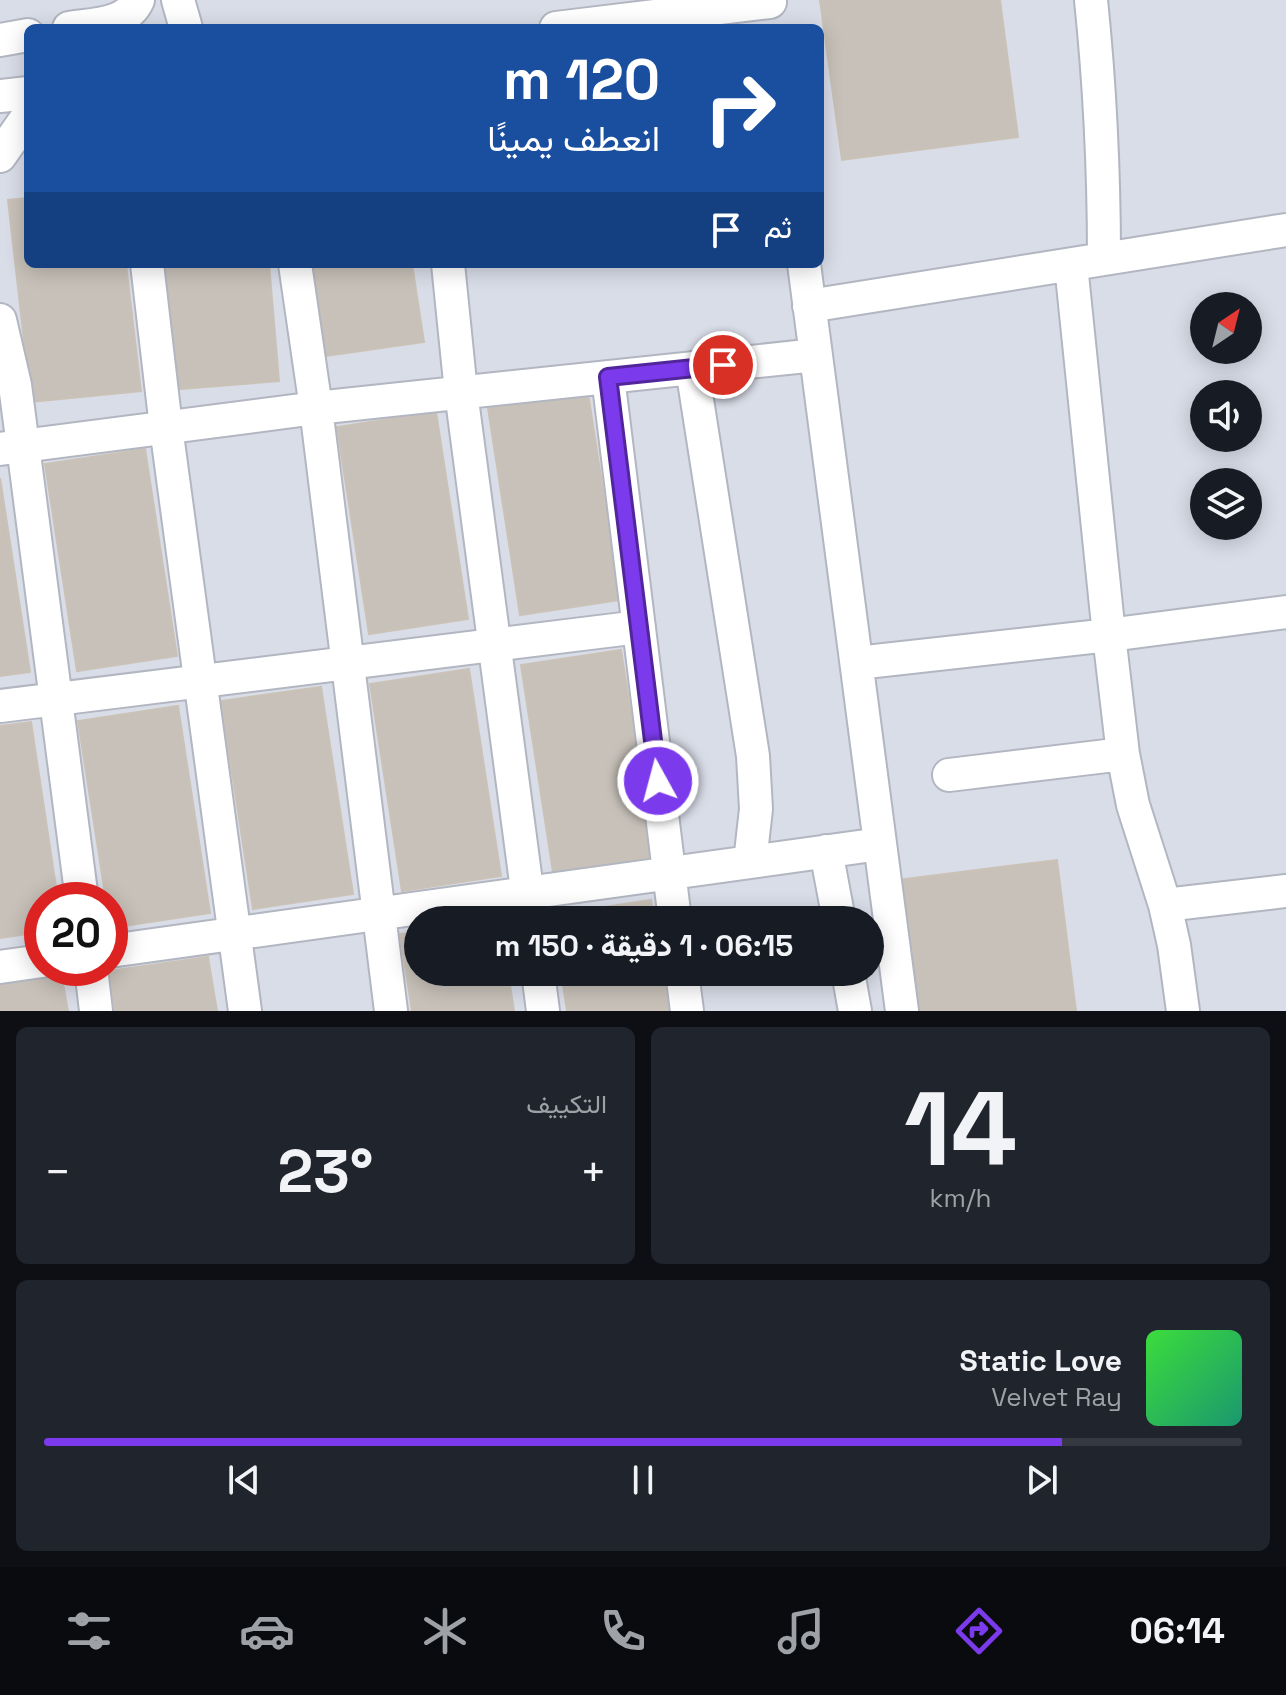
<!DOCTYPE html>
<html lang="ar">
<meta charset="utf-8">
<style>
body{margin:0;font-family:"Space Grotesk",Vazirmatn,sans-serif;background:#20242c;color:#f1f3f6;direction:rtl;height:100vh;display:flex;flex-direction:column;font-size:30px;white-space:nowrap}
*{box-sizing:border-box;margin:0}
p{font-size:26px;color:#9ea1a6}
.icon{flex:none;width:44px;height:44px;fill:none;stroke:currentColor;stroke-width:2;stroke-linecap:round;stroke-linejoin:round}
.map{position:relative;height:1011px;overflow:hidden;direction:ltr}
.sheet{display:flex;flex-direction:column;gap:16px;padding:16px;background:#0d0f14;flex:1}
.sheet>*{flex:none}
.banner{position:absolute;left:24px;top:24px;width:800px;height:244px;border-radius:12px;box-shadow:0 4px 20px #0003;direction:rtl;background:#1a4fa0;color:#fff;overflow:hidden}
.needle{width:52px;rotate:35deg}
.controls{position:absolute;left:1190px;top:292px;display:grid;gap:16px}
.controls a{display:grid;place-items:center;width:72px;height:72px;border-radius:50%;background:#171b24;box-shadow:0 4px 20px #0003;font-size:40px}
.speed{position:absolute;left:24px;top:882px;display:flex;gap:16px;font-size:40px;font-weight:700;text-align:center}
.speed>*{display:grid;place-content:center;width:104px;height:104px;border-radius:50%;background:#171b24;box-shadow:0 4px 20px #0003;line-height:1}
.speed .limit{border:12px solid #d22;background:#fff;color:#111}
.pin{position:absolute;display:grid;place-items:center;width:68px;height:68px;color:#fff;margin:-34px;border:4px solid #fff;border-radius:50%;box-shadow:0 2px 8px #0007}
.me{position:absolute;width:88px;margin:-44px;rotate:353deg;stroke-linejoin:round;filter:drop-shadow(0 0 6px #0008)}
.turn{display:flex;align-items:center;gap:28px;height:168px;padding:0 32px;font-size:36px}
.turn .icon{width:104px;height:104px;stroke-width:2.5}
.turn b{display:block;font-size:56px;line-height:68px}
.then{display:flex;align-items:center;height:76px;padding:0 32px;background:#0003;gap:16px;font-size:30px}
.big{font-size:60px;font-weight:800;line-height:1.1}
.sheet .widget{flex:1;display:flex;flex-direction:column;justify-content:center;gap:12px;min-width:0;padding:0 28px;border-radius:12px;background:#20242c}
.sheet .dial{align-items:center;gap:0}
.dial b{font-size:104px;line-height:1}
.song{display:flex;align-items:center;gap:24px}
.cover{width:96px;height:96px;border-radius:12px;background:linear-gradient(135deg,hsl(120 70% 55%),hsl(160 70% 35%))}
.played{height:8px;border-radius:4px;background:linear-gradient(90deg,#7c3aed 85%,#363941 85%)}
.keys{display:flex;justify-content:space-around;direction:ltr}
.heat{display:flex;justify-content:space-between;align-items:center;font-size:44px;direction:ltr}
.sheet .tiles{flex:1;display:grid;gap:16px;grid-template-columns:1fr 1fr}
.widget:last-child{grid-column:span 2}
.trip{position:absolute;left:404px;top:906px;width:480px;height:80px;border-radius:40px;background:#171b24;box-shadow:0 4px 20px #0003;font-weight:800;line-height:80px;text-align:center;direction:rtl}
.menu{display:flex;height:128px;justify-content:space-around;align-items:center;background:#090b0e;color:#9ea1a6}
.menu .icon{width:56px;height:56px}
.menu .current{color:#7c3aed}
.menu b{font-size:36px;color:#f1f3f6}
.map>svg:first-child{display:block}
.airport{fill:#d9dde8;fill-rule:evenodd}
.building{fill:#c7c1b9;stroke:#cbc2b7;stroke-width:2}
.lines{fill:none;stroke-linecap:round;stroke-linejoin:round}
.minor-casing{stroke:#b2b6c1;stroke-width:36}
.minor{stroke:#fff;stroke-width:32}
.route-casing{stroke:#51269a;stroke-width:20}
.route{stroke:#7c3aed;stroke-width:14}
</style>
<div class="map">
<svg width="1286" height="1011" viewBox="0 0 1286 1011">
<rect width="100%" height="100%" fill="#efe6de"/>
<path class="airport" d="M0,0H1286V1011H0ZM28,28H820V264H28ZM1204,306H1248V350H1204ZM1204,394H1248V438H1204ZM1204,482H1248V526H1204ZM42,900H110V968H42ZM418,920H870V972H418Z"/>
<path class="building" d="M820,0H1000L1018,137L842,160Z
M28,198V264H126L141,391L31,402L8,200Z
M158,264H269L279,381L169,390Z
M312,264H412L424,342L325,356Z
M588,393L620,600L520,615L488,408Z
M436,412L468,619L369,634L337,427Z
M145,449L177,656L77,671L45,464Z
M0,478L30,672L0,676Z
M621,650L653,857L553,872L521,665Z
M469,669L501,876L402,891L370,684Z
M321,687L353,894L253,909L221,701Z
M178,706L210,913L110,928V900H106L78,721Z
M31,722L58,900H42V932L0,938V726Z
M1057,860L1076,1011H905L889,881Z
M651,900L654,920H553L552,915Z
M418,932V972H508L514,1011H412L400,934Z
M208,957L217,1011H115L109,971Z
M61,972L68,1011H0V981Z
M561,972H662L669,1011H567Z"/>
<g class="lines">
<defs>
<path id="minor" d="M178,0L186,28
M1091,0C1100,87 1104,172 1104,259
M69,28C93,24 127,25 138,0
M556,28L770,2
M0,40L28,35
M0,96L28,93
M0,156L28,116
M147,264L166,427L245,1011
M295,264L316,408L391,1011
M448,264L461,392L531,920
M804,264L902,1011
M1071,265L1109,635L1123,754L1133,805L1165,905L1174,945L1183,1011
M809,306L1286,230
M0,320L15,385L23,446L82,900
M692,368L753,756L756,809L750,862
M608,377L675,920
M0,449L316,408L816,355
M857,663L1109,635L1286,612
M0,706L639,627
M949,775L1123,754
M826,851L839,920
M1165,905L1286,891
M110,951L880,844
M0,967L42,961
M91,968L96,1011
M538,972L543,1011
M682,972L687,1011
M848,972L855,1011"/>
</defs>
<use href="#minor" class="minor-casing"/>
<use href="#minor" class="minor"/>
</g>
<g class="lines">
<defs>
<path id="route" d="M658,781L608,377L723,365"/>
</defs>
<use href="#route" class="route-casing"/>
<use href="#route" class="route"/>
</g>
</svg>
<div class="controls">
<a><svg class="needle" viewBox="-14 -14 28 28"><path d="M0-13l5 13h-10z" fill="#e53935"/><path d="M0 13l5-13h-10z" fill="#9ea1a6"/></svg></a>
<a><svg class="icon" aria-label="sound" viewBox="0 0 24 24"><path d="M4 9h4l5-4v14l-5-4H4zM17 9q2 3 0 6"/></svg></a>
<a><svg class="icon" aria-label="layers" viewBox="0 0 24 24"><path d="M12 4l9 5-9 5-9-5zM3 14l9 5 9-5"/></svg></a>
</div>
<div class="speed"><div class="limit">20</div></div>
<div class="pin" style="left:723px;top:365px;background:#d93025"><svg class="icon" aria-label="arrive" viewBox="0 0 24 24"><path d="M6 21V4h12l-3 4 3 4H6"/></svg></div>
<svg class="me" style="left:658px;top:781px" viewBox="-20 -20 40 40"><circle r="17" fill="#7c3aed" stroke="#fff" stroke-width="3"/><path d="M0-11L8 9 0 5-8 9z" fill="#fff"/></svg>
<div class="trip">06:15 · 1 دقيقة · 150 m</div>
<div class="banner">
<div class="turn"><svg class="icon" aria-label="right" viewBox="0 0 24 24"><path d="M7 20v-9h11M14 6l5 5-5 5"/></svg><div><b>120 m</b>انعطف يمينًا</div></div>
<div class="then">ثم<svg class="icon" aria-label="arrive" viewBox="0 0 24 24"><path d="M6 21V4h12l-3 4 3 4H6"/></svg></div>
</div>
</div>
<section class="sheet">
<div class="tiles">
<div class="widget dial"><b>14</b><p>km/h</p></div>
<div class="widget"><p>التكييف</p>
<div class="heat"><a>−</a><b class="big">23°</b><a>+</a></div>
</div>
<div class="widget">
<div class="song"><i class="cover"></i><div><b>Static Love</b><p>Velvet Ray</p></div></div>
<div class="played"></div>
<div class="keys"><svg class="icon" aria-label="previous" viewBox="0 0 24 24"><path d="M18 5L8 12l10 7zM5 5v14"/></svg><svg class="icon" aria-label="pause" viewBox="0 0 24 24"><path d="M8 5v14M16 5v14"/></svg><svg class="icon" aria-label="next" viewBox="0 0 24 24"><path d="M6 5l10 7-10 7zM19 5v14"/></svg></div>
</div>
</div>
</section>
<nav class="menu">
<b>06:14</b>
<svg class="icon current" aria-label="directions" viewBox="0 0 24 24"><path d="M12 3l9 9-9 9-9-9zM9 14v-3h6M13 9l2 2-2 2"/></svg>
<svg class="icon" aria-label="music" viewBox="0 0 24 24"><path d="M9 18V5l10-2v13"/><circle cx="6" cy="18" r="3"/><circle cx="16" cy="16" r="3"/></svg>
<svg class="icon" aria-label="phone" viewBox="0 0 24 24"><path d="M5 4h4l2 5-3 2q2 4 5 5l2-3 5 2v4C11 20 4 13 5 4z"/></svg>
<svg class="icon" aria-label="climate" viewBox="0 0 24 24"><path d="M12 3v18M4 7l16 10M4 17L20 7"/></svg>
<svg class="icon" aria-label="car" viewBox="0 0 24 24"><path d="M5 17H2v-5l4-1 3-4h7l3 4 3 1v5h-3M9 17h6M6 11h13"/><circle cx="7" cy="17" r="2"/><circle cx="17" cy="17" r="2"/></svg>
<svg class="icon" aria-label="filters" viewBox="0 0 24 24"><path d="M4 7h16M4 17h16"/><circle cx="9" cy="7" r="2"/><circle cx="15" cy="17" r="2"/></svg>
</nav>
